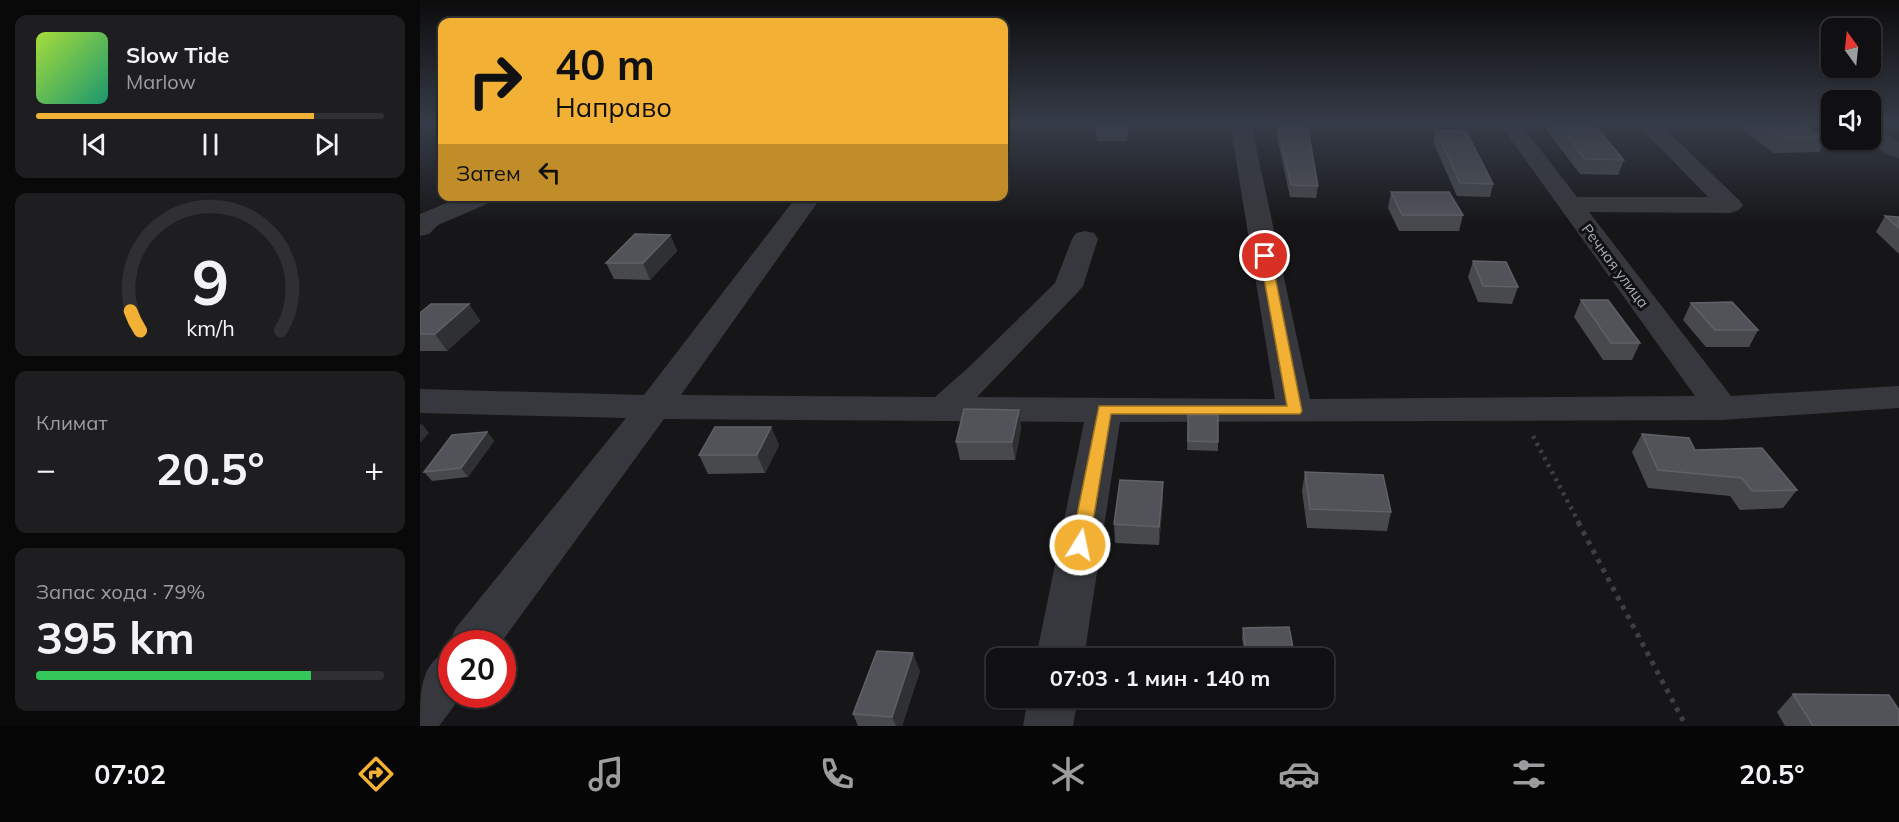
<!DOCTYPE html>
<html lang="ru">
<meta charset="utf-8">
<style>
body{margin:0;font-family:Mulish,sans-serif;background:#1e1e20;color:#f1f3f6;height:100vh;display:flex;flex-direction:column;font-size:22px;white-space:nowrap}
*{box-sizing:border-box;margin:0}
p{font-size:20px;color:#9c9d9f}
.icon{flex:none;width:33px;height:33px;fill:none;stroke:currentColor;stroke-width:2;stroke-linecap:round;stroke-linejoin:round}
.map{position:relative;flex:1;overflow:hidden}
.panel{display:flex;flex-direction:column;gap:15px;padding:15px;background:#09090a;width:420px}
.panel>*{flex:none}
.banner{position:absolute;left:18px;top:18px;width:570px;height:183px;border-radius:12px;box-shadow:0 2px 4px #0004,0 0 0 2px #303032;background:#f2b134;color:#111;overflow:hidden}
.needle{width:39px;rotate:345deg}
.tools{position:absolute;left:1401px;top:18px;display:grid;gap:12px}
.tools a{display:grid;place-items:center;width:60px;height:60px;border-radius:12px;background:#101012;box-shadow:0 2px 4px #0004,0 0 0 2px #303032;font-size:30px}
.speed{position:absolute;left:18px;top:630px;display:flex;gap:12px;font-size:30px;font-weight:700;text-align:center}
.speed>*{display:grid;place-content:center;width:78px;height:78px;border-radius:50%;background:#101012;box-shadow:0 2px 4px #0004,0 0 0 2px #303032;line-height:1}
.speed .limit{border:9px solid #d22;background:#fff;color:#111}
.pin{position:absolute;display:grid;place-items:center;width:51px;height:51px;color:#fff;margin:-26px;border:3px solid #fff;border-radius:50%;box-shadow:0 2px 6px #0007}
.me{position:absolute;width:66px;margin:-33px;rotate:10deg;stroke-linejoin:round;filter:drop-shadow(0 0 4px #0008)}
.turn{display:flex;align-items:center;gap:21px;height:126px;padding:0 18px;font-size:27px}
.turn .icon{width:78px;height:78px;stroke-width:2.5}
.turn b{display:block;font-size:42px;line-height:51px}
.then{display:flex;align-items:center;height:57px;padding:0 18px;background:#0003;gap:12px;font-size:22px}
.big{font-size:45px;font-weight:700;line-height:1.1}
.panel .widget{flex:1;display:flex;flex-direction:column;justify-content:center;gap:9px;min-width:0;padding:0 21px;border-radius:12px;background:#1e1e20}
.panel .dial{align-items:center;gap:0}
.dial svg{height:156px;overflow:visible;fill:none;stroke:#303032;stroke-width:7;stroke-linecap:round;text-anchor:middle}
.dial text{fill:#f1f3f6;stroke:none}
.song{display:flex;align-items:center;gap:18px}
.cover{width:72px;height:72px;border-radius:9px;background:linear-gradient(135deg,hsl(80 70% 55%),hsl(160 70% 35%))}
.played{height:6px;border-radius:3px;background:linear-gradient(90deg,#f2b134 80%,#303032 80%)}
.keys{display:flex;justify-content:space-around;direction:ltr}
.heat{display:flex;justify-content:space-between;align-items:center;font-size:33px;direction:ltr}
.charge{height:9px;border-radius:4px;background:linear-gradient(90deg,#34c759 79%,#303032 0)}
.trip{position:absolute;left:566px;top:648px;width:348px;height:60px;border-radius:12px;background:#101012;box-shadow:0 2px 4px #0004,0 0 0 2px #303032;font-weight:700;line-height:60px;text-align:center}
.tab-bar{display:flex;height:96px;justify-content:space-around;align-items:center;background:#060607;color:#9c9d9f}
.tab-bar .icon{width:42px;height:42px}
.tab-bar .current{color:#f2b134}
.tab-bar b{font-size:27px;color:#f1f3f6}
main{display:flex;flex:1;min-height:0}
.map>svg:first-child{display:block}
.lines{fill:none;stroke-linecap:round;stroke-linejoin:round}
.path-far1{stroke:#3d3f44;stroke-width:4.5;stroke-dasharray:3 5;stroke-linecap:butt}
.path{stroke:#3d3f44;stroke-width:5;stroke-dasharray:4.5 6;stroke-linecap:butt}
.minor{fill:#37383d;fill-rule:evenodd}
.wall{fill:#47494d}
.shaded-wall{fill:#2f3033}
.building{fill:#525359;stroke:#5f6168;stroke-width:1.5}
.route{fill:#f2b134;stroke:#9d7322;stroke-width:1.5}
.labels{text-anchor:middle;stroke-width:6;stroke-linejoin:round;paint-order:stroke}
.street-label{font-size:15px;fill:#a8adb8;stroke:#111113}
</style>
<main>
<section class="panel">
<div class="widget">
<div class="song"><i class="cover"></i><div><b>Slow Tide</b><p>Marlow</p></div></div>
<div class="played"></div>
<div class="keys"><svg class="icon" aria-label="previous" viewBox="0 0 24 24"><path d="M18 5L8 12l10 7zM5 5v14"/></svg><svg class="icon" aria-label="pause" viewBox="0 0 24 24"><path d="M8 5v14M16 5v14"/></svg><svg class="icon" aria-label="next" viewBox="0 0 24 24"><path d="M6 5l10 7-10 7zM19 5v14"/></svg></div>
</div>
<div class="widget dial"><svg viewBox="0 0 100 80">
<path d="M14 69A42 42 0 1 1 86 69"/>
<path d="M14 69A42 42 0 0 1 9 59" stroke="#f2b134"/>
<text x="50" y="56" font-size="32" font-weight="700">9</text>
<text x="50" y="72" font-size="11">km/h</text>
</svg></div>
<div class="widget"><p>Климат</p>
<div class="heat"><a>−</a><b class="big">20.5°</b><a>+</a></div>
</div>
<div class="widget"><p>Запас хода · 79%</p><b class="big">395 km</b><div class="charge"></div></div>
</section>
<div class="map">
<svg width="1479" height="726" viewBox="0 0 1479 726">
<rect width="100%" height="100%" fill="#161618"/>
<g class="lines">
<path class="path-far1" d="M1113,436L1159,523"/>
<path class="path" d="M1158,522L1266,726"/>
<path class="minor" d="M810,123H831L890,399L1275,396L1079,123H1100L1157,197H1288L1216,123H1239L1319,200L1323,205L1319,210L1310,213L1169,212L1311,396L1479,386V408L1302,420L700,422L664,658H616L664,422L244,419L80,644H32V694H43L19,726H0C0,689 0,664 31,648L29,644L35,629L206,418L0,413V389L224,395L377,196H402L261,395L515,397L549,367L635,283L652,239L656,233L665,231L674,233L678,239L663,286L658,292L557,397L855,399Z
M1450,127L1479,141V158L1471,156L1445,140H1450Z
M43,196H77L74,201L18,225L9,234L0,236V214Z
M608,698H658L653,726H603Z"/>
</g>
<path class="wall" d="M678,123H709L707,141H677L676,133Z
M856,123H887L898,186L896,198L870,197L856,132Z
M1121,123H1173L1204,160L1198,175L1160,174Z
M1323,123H1386L1388,125V127L1406,139L1399,152L1354,153L1322,129L1324,124Z
M1016,130L1073,184L1070,197L1037,196L1013,142Z
M971,192L1043,215L1039,231H979L968,208Z
M1465,216L1479,217V254L1456,232Z
M250,235L257,251L230,280L194,279L186,263Z
M1053,261L1098,287L1092,304L1058,302L1048,277Z
M1161,300L1220,343L1212,360H1183L1154,317Z
M1271,303L1338,330L1329,347H1286L1263,320Z
M49,304L60,321L27,351H0V313Z
M599,410L601,428L595,460H540L536,442Z
M768,415L798,442V451L767,450Z
M351,427L359,445L345,473L288,474L279,455Z
M67,432L74,441L48,477L12,481L4,472Z
M1222,434L1275,450L1377,490L1363,508L1320,510L1310,496L1228,488L1212,452Z
M885,472L971,512L967,531L887,528L882,491Z
M743,500L739,545L695,543L694,524Z
M823,628L875,658H825L822,638Z
M500,671L482,726H438L433,714Z
M1373,694L1479,726H1365L1357,712Z"/>
<path class="shaded-wall" d="M250,235L257,251L230,280L223,263Z
M49,304L60,321L27,351L15,334Z
M599,410L601,428L595,460L592,442Z
M2,424L9,433L0,443V425Z
M351,427L359,445L345,473L337,455Z
M67,432L74,441L48,477L41,468Z
M743,482V500L739,545V527Z
M493,653L500,671L482,726H476L472,717Z"/>
<path class="building" d="M678,123H708L707,134L676,133Z
M857,123H887L898,186L871,185Z
M1137,123H1173L1204,160L1165,159Z
M1339,123H1386L1388,125H1385L1406,139H1361Z
M1016,130L1046,131L1073,184L1040,183Z
M971,192H1029L1043,215H982Z
M1465,216L1479,217V228Z
M215,234L250,235L223,263H186Z
M1053,261L1086,262L1098,287L1063,286Z
M1161,300H1188L1220,343H1191Z
M1312,302L1338,330H1295L1271,303Z
M11,304H49L15,334H0V313Z
M544,409L599,410L592,442H536Z
M768,415H798V442L768,441Z
M295,427H351L337,455H279Z
M67,432L41,468L4,472L32,435Z
M1222,434L1269,438L1275,450L1342,448L1377,490L1332,491L1322,478L1238,470Z
M885,472L963,475L971,512L890,509Z
M700,480L743,482L739,527L694,524Z
M869,627L875,658H827L823,628Z
M457,651L493,653L472,717L433,714Z
M1373,694L1469,695L1479,710V726H1393Z"/>
<linearGradient id="sky" x2="0" y2="1"><stop stop-color="#0c0c0d"/><stop offset="0.55" stop-color="#363c48"/><stop offset="1" stop-color="#363c48" stop-opacity="0"/></linearGradient>
<rect width="1479" height="225" fill="url(#sky)"/>
<path class="route" d="M845,252L851,256L882,411L880,414H691L669,545L666,550L660,552L654,550L651,545L679,406H867L840,256Z"/>
<g class="labels">
<g class="street-label">
<text transform="translate(1195 266) rotate(53)" y="5">Речная улица</text>
</g>
</g>
</svg>
<div class="tools">
<a><svg class="needle" viewBox="-14 -14 28 28"><path d="M0-13l5 13h-10z" fill="#e53935"/><path d="M0 13l5-13h-10z" fill="#9c9d9f"/></svg></a>
<a><svg class="icon" aria-label="sound" viewBox="0 0 24 24"><path d="M4 9h4l5-4v14l-5-4H4zM17 9q2 3 0 6"/></svg></a>
</div>
<div class="speed"><div class="limit">20</div></div>
<div class="pin" style="left:845px;top:256px;background:#d93025"><svg class="icon" aria-label="arrive" viewBox="0 0 24 24"><path d="M6 21V4h12l-3 4 3 4H6"/></svg></div>
<svg class="me" style="left:660px;top:545px" viewBox="-20 -20 40 40"><circle r="17" fill="#f2b134" stroke="#fff" stroke-width="3"/><path d="M0-11L8 9 0 5-8 9z" fill="#fff"/></svg>
<div class="trip">07:03 · 1 мин · 140 m</div>
<div class="banner">
<div class="turn"><svg class="icon" aria-label="right" viewBox="0 0 24 24"><path d="M7 20v-9h11M14 6l5 5-5 5"/></svg><div><b>40 m</b>Направо</div></div>
<div class="then">Затем<svg class="icon" aria-label="left" viewBox="0 0 24 24"><path d="M17 20v-9H6M10 6l-5 5 5 5"/></svg></div>
</div>
</div>
</main>
<nav class="tab-bar">
<b>07:02</b>
<svg class="icon current" aria-label="directions" viewBox="0 0 24 24"><path d="M12 3l9 9-9 9-9-9zM9 14v-3h6M13 9l2 2-2 2"/></svg>
<svg class="icon" aria-label="music" viewBox="0 0 24 24"><path d="M9 18V5l10-2v13"/><circle cx="6" cy="18" r="3"/><circle cx="16" cy="16" r="3"/></svg>
<svg class="icon" aria-label="phone" viewBox="0 0 24 24"><path d="M5 4h4l2 5-3 2q2 4 5 5l2-3 5 2v4C11 20 4 13 5 4z"/></svg>
<svg class="icon" aria-label="climate" viewBox="0 0 24 24"><path d="M12 3v18M4 7l16 10M4 17L20 7"/></svg>
<svg class="icon" aria-label="car" viewBox="0 0 24 24"><path d="M5 17H2v-5l4-1 3-4h7l3 4 3 1v5h-3M9 17h6M6 11h13"/><circle cx="7" cy="17" r="2"/><circle cx="17" cy="17" r="2"/></svg>
<svg class="icon" aria-label="filters" viewBox="0 0 24 24"><path d="M4 7h16M4 17h16"/><circle cx="9" cy="7" r="2"/><circle cx="15" cy="17" r="2"/></svg>
<b>20.5°</b>
</nav>
